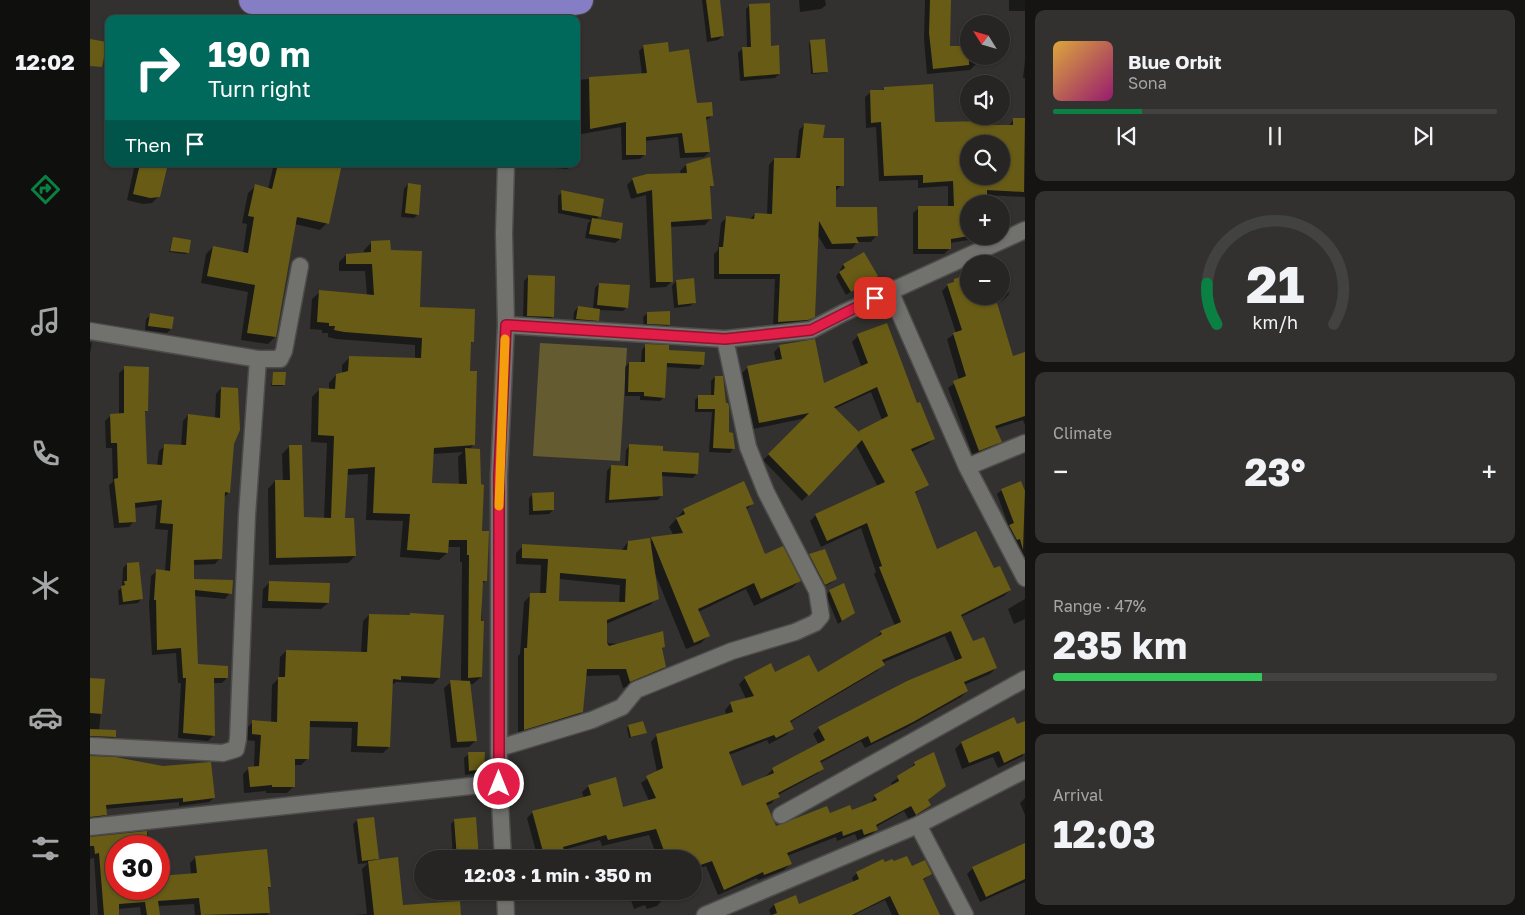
<!DOCTYPE html>
<meta charset="utf-8">
<style>
body{margin:0;font-family:"Golos Text",sans-serif;background:#323130;color:#f1f3f6;height:100vh;display:flex;flex-direction:column;font-size:19px;white-space:nowrap}
*{box-sizing:border-box;margin:0}
p{font-size:16px;color:#a4a5a6}
.icon{flex:none;width:28px;height:28px;fill:none;stroke:currentColor;stroke-width:2;stroke-linecap:round;stroke-linejoin:round}
.map{position:relative;flex:1;overflow:hidden}
.drawer{display:flex;flex-direction:column;gap:10px;padding:10px;background:#151413;width:500px}
.drawer>*{flex:none}
.top-card{position:absolute;left:15px;top:15px;width:475px;height:152px;border-radius:10px;box-shadow:0 1px 4px #0004,0 0 0 1px #424241;background:#00695c;color:#fff;overflow:hidden}
.needle{width:32px;rotate:307deg}
.buttons{position:absolute;left:870px;top:15px;display:grid;gap:10px}
.buttons a{display:grid;place-items:center;width:50px;height:50px;border-radius:50%;background:#262523;box-shadow:0 1px 4px #0004,0 0 0 1px #424241;font-size:25px}
.speed{position:absolute;left:15px;top:835px;display:flex;gap:10px;font-size:25px;font-weight:700;text-align:center}
.speed>*{display:grid;place-content:center;width:65px;height:65px;border-radius:50%;background:#262523;box-shadow:0 1px 4px #0004,0 0 0 1px #424241;line-height:1}
.speed .limit{border:8px solid #d22;background:#fff;color:#111}
.pin{position:absolute;display:grid;place-items:center;width:42px;height:42px;color:#fff;margin:-21px;border-radius:10px;box-shadow:0 2px 8px #0006}
.me{position:absolute;width:55px;margin:-28px;rotate:0deg;stroke-linejoin:round;filter:drop-shadow(0 0 4px #0008)}
.turn{display:flex;align-items:center;gap:18px;height:105px;padding:0 20px;font-size:22px}
.turn .icon{width:65px;height:65px;stroke-width:2.5}
.turn b{display:block;font-size:35px;line-height:42px}
.then{display:flex;align-items:center;height:48px;padding:0 20px;background:#0003;gap:10px;font-size:19px}
.big{font-size:38px;font-weight:700;line-height:1.1}
.drawer .tile{flex:1;display:flex;flex-direction:column;justify-content:center;gap:8px;min-width:0;padding:0 18px;border-radius:10px;background:#323130}
.drawer .dial{align-items:center;gap:0}
.dial svg{height:130px;overflow:visible;fill:none;stroke:#424241;stroke-width:7;stroke-linecap:round;text-anchor:middle}
.dial text{fill:#f1f3f6;stroke:none}
.song{display:flex;align-items:center;gap:15px}
.cover{width:60px;height:60px;border-radius:8px;background:linear-gradient(135deg,hsl(40 70% 55%),hsl(320 70% 35%))}
.played{height:5px;border-radius:2px;background:linear-gradient(90deg,#0b8043 20%,#424241 20%)}
.keys{display:flex;justify-content:space-around;direction:ltr}
.heat{display:flex;justify-content:space-between;align-items:center;font-size:28px;direction:ltr}
.charge{height:8px;border-radius:4px;background:linear-gradient(90deg,#34c759 47%,#424241 0)}
.trip{position:absolute;left:324px;top:850px;width:288px;height:50px;border-radius:25px;background:#262523;box-shadow:0 1px 4px #0004,0 0 0 1px #424241;font-weight:700;line-height:50px;text-align:center}
main{display:flex;flex:1;min-height:0}
.tab-bar{display:flex;flex-direction:column;width:90px;justify-content:space-around;align-items:center;background:#0f0f0e;color:#a4a5a6}
.tab-bar .icon{width:35px;height:35px}
.tab-bar .selected{color:#0b8043}
.tab-bar b{font-size:22px;color:#f1f3f6}
.map>svg:first-child{display:block}
.green{fill:#645c30}
.shadow{fill:#0007;fill-rule:evenodd}
.building{fill:#675b15;fill-rule:evenodd}
.lines{fill:none;stroke-linecap:round;stroke-linejoin:round}
.minor-casing{stroke:#4d4c4b;stroke-width:19}
.trunk-casing{stroke:#4d4c4b;stroke-width:30}
.minor{stroke:#71716e;stroke-width:16}
.trunk{stroke:#867ec4;stroke-width:28}
.route-casing{stroke:#92132f;stroke-width:12}
.route{stroke:#e11d48;stroke-width:9}
.slow{stroke:#f59e0b;stroke-width:9}
</style>
<main>
<nav class="tab-bar">
<b>12:02</b>
<svg class="icon selected" aria-label="directions" viewBox="0 0 24 24"><path d="M12 3l9 9-9 9-9-9zM9 14v-3h6M13 9l2 2-2 2"/></svg>
<svg class="icon" aria-label="music" viewBox="0 0 24 24"><path d="M9 18V5l10-2v13"/><circle cx="6" cy="18" r="3"/><circle cx="16" cy="16" r="3"/></svg>
<svg class="icon" aria-label="phone" viewBox="0 0 24 24"><path d="M5 4h4l2 5-3 2q2 4 5 5l2-3 5 2v4C11 20 4 13 5 4z"/></svg>
<svg class="icon" aria-label="climate" viewBox="0 0 24 24"><path d="M12 3v18M4 7l16 10M4 17L20 7"/></svg>
<svg class="icon" aria-label="car" viewBox="0 0 24 24"><path d="M5 17H2v-5l4-1 3-4h7l3 4 3 1v5h-3M9 17h6M6 11h13"/><circle cx="7" cy="17" r="2"/><circle cx="17" cy="17" r="2"/></svg>
<svg class="icon" aria-label="filters" viewBox="0 0 24 24"><path d="M4 7h16M4 17h16"/><circle cx="9" cy="7" r="2"/><circle cx="15" cy="17" r="2"/></svg>
</nav>
<div class="map">
<svg width="935" height="915" viewBox="0 0 935 915">
<rect width="100%" height="100%" fill="#32312f"/>
<path class="green" d="M450,343L537,348L530,461L443,456Z"/>
<path class="shadow" d="M612,0H628L633,36L628,40L617,42Z
M709,0H735L736,5L731,9L710,12Z
M835,0H860L859,47L879,56H885L886,64L880,70L837,74L834,39Z
M919,0H935V11H919Z
M660,5L680,47L689,74L685,78L650,81L648,53L652,49L657,48L656,9Z
M67,16L78,19H65Z
M721,42L737,71L735,73L721,74L719,43Z
M554,46L578,54L605,105L622,116L615,121L619,152L614,157L590,158L588,137L555,141V154L550,159L532,160L531,127L486,135V80L552,75L549,51Z
M935,61V78H933Z
M795,88L843,123L918,127L924,119H935V197L896,195L879,204V236H882L878,240L860,243V248L854,254H823V213L829,208L858,207V186L828,188V180L789,181L786,127L776,128L775,97L781,92L791,91ZM879,144H911V176H879Z
M715,124L732,139L752,185L745,191V208L786,236L781,242H767L762,249H736L727,234L724,316L711,325L683,327L685,279H624V254L628,250L631,223L637,217L660,219L665,214L677,215L679,165L684,159H706L709,130Z
M45,164H76L69,196L62,203L53,204L37,200Z
M184,164H251L237,223L230,230L205,224L185,337L178,344L151,340L158,292L111,283L116,254L123,247L153,253L157,224L152,223L158,193L166,186L178,189Z
M444,164H482L477,169L444,166Z
M596,165L622,185L619,189L620,219L615,225L580,227L582,281L576,287L560,288L556,195L541,199L537,185L543,179L591,175L590,171Z
M318,184L328,214L324,218L311,217L314,189Z
M472,192L509,216L506,220L530,239L525,243L495,238L498,223L501,220L468,213V196Z
M83,238L97,253L96,254L79,252Z
M282,242L299,251L328,309L383,341L379,345L378,372L384,444L379,450L396,580L392,584L391,677L383,684H379L386,740L379,747L361,748L354,688L361,682H371L372,562H370V547H357V553L349,560L310,557L313,521L276,520L278,474L256,475L254,519L265,556L258,563L179,565L178,489L185,481H193L192,454L200,446L213,518L234,519L237,443L221,442L222,397L230,389L239,390V383L246,375L252,374V365L260,357L325,359V345L246,339L238,337V333H232V330L220,329L222,299L230,292L277,295L275,271H249V262L256,255L274,254V250ZM373,452L368,457L369,485L341,484L343,454Z
M773,253L786,276L756,295L746,277L753,265Z
M911,271L919,294L913,300L906,303L922,358L935,353V425L933,420L905,429L910,441L905,447L883,456L858,388L869,380L857,339L866,333L852,291L858,285L879,296H911Z
M438,277L463,316L459,320H433L434,281Z
M586,281L605,302L600,306L584,308L582,286Z
M509,284L537,307L533,311L509,310L508,320L504,325L483,323L484,312L488,307L503,309L505,288Z
M558,313L579,325L574,329L554,328L553,317Z
M61,315L81,329L77,333L55,330L56,319Z
M768,336L826,405L844,438L838,444L821,452L837,485L824,494L847,551L903,570L920,590L914,596L871,617L882,643L906,668L900,674L874,685L877,691L871,697L816,728L775,748L771,741L730,763L733,768L727,774L688,795L682,803L676,806L685,828L761,811L780,804L785,796L803,786L801,783L819,770L825,763L855,786L837,801L839,805L833,811L819,820L814,811L786,827L787,829L781,835L768,841L765,834L747,841L746,837L697,856L700,864L694,870L668,880L667,878L628,895L616,866L602,871V859H568L559,835L512,846L510,840L473,850L475,859H448L437,818L443,812L494,798L492,792L499,786L532,808L559,801L551,783L567,772L561,742L567,735L636,715L635,710L641,703L656,699L649,684L655,678L685,674L727,673L785,639L791,632L805,626L784,574L786,572L771,528L731,547L720,521L726,515L788,487L766,445L712,501L673,460L716,418L663,429L652,373L658,367L686,361L684,352L690,346L733,385L772,368L762,342ZM781,392L792,420L768,434L744,409ZM855,636L866,662L729,728L723,734L729,745L682,770L676,776L677,778L651,788L639,755L677,740L679,744L696,735L702,729L699,723L787,671L793,665L792,663Z
M0,342L2,343L0,353Z
M556,345L578,352L613,364L609,369L576,367L574,397L570,401L550,400V396H535V367L539,363H551L552,350Z
M35,368L57,410L54,413L56,465L67,466L69,451L75,446H91L93,421L98,415L125,419L126,394L131,388L143,444L139,492L134,498L130,558L125,564L103,565V580L140,593L135,599L104,596L107,665L137,678L132,683H123L124,735L118,741L88,738L91,683H88L86,653L62,655L59,605L61,576L67,571H75L78,530L65,529L67,505L44,508V521L39,527L24,528L19,485L23,482L22,448H16L15,421L21,415H29V373Z
M184,373L194,385L192,386H181Z
M625,377L638,434H642L643,449L640,453L619,452L622,412H605V400L609,396H621V381Z
M540,445L607,473L603,478L571,476L572,495L568,500L515,503L517,471L521,466L535,467L536,450Z
M931,483L935,495V570L915,531L919,527L907,494L912,490Z
M443,494L463,510L459,514L439,515V498Z
M662,504L656,510L675,555L709,581L702,588L664,606L656,589L608,612L618,636L611,643L596,649L564,571L567,598L560,605L516,624V643L574,647L571,650L575,667L568,674L533,688L529,675L495,676L492,712L485,719L428,736V656L430,654L434,602L441,595H450L451,565L426,564V553L433,546L531,551L538,542L559,541L584,536L579,527L594,510ZM469,579L530,585L529,603L468,602Z
M720,555L745,579L741,583L731,588L716,560Z
M37,564L51,599L48,603L29,605L28,591L32,587L33,568Z
M179,583L238,603L231,609L172,608L173,589Z
M740,591L763,613L748,624L736,595Z
M935,599V619L924,624L918,609Z
M279,615L349,678L343,684L306,682L302,685L299,747L293,753L261,752L262,728L219,727L217,759L211,765H204L203,787L197,793H176V791L154,793L153,774L159,768L164,767L165,741L156,740L157,728L163,722L181,723L182,685L189,678L190,657L196,651L271,653L273,621Z
M0,679L14,680L9,731L25,737L20,741H0Z
M923,719L927,726L935,722L933,756L908,768L903,757L872,769L865,749L871,743Z
M538,726L556,733L539,738L537,728Z
M379,754L393,768L388,773L375,775L374,758Z
M0,757L124,798L119,802L89,806V802L15,809V815L11,819L0,821Z
M935,798V815L930,803Z
M268,820L287,858L284,861L312,906L369,915H266L277,914L272,869L278,863L268,864L263,824Z
M365,820L389,859H359L363,858L361,824Z
M58,832L59,846H26V889H69V877L101,875L100,863L106,857L180,887L177,890L179,913L177,915H105L104,904L68,906L69,915H51L50,907L28,909V915H8L4,858L0,859V842L4,838Z
M935,844V882L890,902L877,874L883,868Z
M794,864L821,868L841,874L832,881L849,915H802L795,900L764,915H681L679,910L684,905H709L764,883L762,878L767,873Z
M357,891H389L387,894L357,896Z
M429,891H453L429,900Z
M538,891H579V892L567,906L557,909L555,905L544,909Z"/>
<path class="building" d="M616,0H630L634,36L621,38Z
M840,0H861L860,46H879V65L843,69L839,33Z
M680,3L681,46L689,45L690,74L654,77L652,47H661L659,4Z
M0,39L17,42L12,67L0,66Z
M735,39L738,72L723,73L720,40Z
M578,42L579,52L599,49L607,103L622,102L623,116L616,117L620,152L595,153L592,133L556,137V155H536V122L500,129L499,77L557,73L553,45Z
M843,84L845,122L898,121V125H923V118H935L934,192L897,190V204H879V236L861,239V249H828V206H864L863,181L833,183V175L794,176L791,122L781,123L780,90H794V87ZM879,144H911V176H879Z
M714,123L735,125L733,138H754V186H746V207H787L788,236L766,237L769,243L742,244L729,221L725,317L718,320L688,322L690,274H629V247H633L636,216L664,219L665,213L682,214L684,158H710Z
M620,157L624,186H620L622,219L581,222L583,282H566L562,190L547,194L542,178L557,174L597,173L596,164Z
M50,164H78L70,197L60,198L43,194Z
M188,164H252L239,224L207,217L186,337L157,333L165,285L117,276L123,246L158,253L164,217L158,216L165,184L182,189Z
M318,183L331,185L329,215L315,213Z
M471,190L514,199L511,217L472,210Z
M502,218L533,223L531,239L499,234Z
M83,237L101,240L99,253L80,251Z
M300,240L301,250L332,251L330,307L385,309L384,342H381L380,371H387L385,445L344,448L342,483L377,484L375,448L390,449L391,484L394,485L392,531H399L397,581H393L391,621H394L392,677L378,678L379,555H377V540H359L358,553L317,550L320,514L283,513L285,467L258,469L255,518H264L266,556L186,558L185,480H200L199,445H212L214,517L241,518L244,436L228,435L229,388L245,389L246,374L258,371L259,356L331,358L332,338L254,332L244,330L245,326H239V323L227,322L229,290L284,295L282,264H256V254L281,252V241Z
M774,252L788,276L761,292L749,272L755,268L753,264Z
M879,274V296H905L923,356L935,352V416L905,426L912,442L889,451L863,381L876,376L863,333L872,330L857,284L864,282V279Z
M438,275L465,276L464,317L437,316Z
M604,278L606,303L588,305L586,280Z
M509,283L540,285L538,308L507,305Z
M488,306L510,309L509,321L486,319Z
M580,311V325L557,324V312Z
M60,313L84,317L82,329L58,326Z
M797,323L827,403L830,402L845,439L821,449L839,485L825,492L847,549L886,531L904,568L910,566L921,590L871,615L883,641L894,637L907,668L874,682L878,691L823,722L781,743L778,736L730,761L734,769L688,793L690,797L676,803L686,826L737,806L740,813L760,805L762,810L787,800L784,795L809,781L807,776L825,765L824,762L844,752L856,786L838,800L841,805L826,815L821,806L786,825L788,830L774,835L772,829L753,836L752,831L697,853L702,864L674,875L673,872L634,890L622,861L602,868V859H577L566,829L518,840L516,835L473,847L476,859H455L442,811L501,795L498,785L526,777L533,807L566,798L556,776L573,768L566,734L643,712L640,702L664,696L654,677L681,663L685,672L719,655L728,672L792,634L790,631L811,622L789,567L792,566L777,523L737,541L725,514L795,482L772,440L719,496L678,454L719,413L669,423L657,366L692,359L689,345L725,339L734,383L778,363L767,334ZM787,387L798,416L769,431L770,433L744,407ZM861,631L872,658L817,681L728,727L735,740L682,768L684,773L652,786L639,752L684,735L686,738L704,729L700,721L795,665L792,660Z
M555,344L579,345V350L615,352L614,365L577,363L575,398L554,396V392H538L539,362H555Z
M34,366L59,367L58,411H55L57,464L72,465L74,444L96,445L98,414L130,418L131,387L148,388L150,430L144,444L140,493L135,492L132,559L104,560V579L143,580L142,594L105,590L108,664L138,666V678H124L125,736L93,733L96,678H93L91,648L67,650L66,600H64L66,569L80,571L83,524L70,523L72,500L45,503L46,522L29,523L24,479L28,478L27,443H21L20,414L34,413Z
M183,372H196L195,385H182Z
M625,376H633L636,403H638L639,406V432L643,433L645,449L623,448L625,409H608V395H624Z
M539,444L573,446V451L609,453L608,474L572,472L573,496L519,500L521,465L538,466Z
M654,481L664,504L656,507L675,554L693,546L711,581L671,599L664,583L608,609L620,636L604,643L561,537L593,533L586,518L595,514L593,509Z
M931,481L935,491L933,550L930,539L927,540L919,525L924,523L911,489Z
M464,492V510L443,511L442,493Z
M560,538L569,599L517,620V643L519,646L573,631L575,647L572,648L576,667L540,682L536,669H497L493,712L434,730V648H437L440,593H456L458,559L432,558V544L537,550L538,541ZM470,573L536,579L535,602L469,601Z
M735,549L747,579L735,585L719,554Z
M49,562L53,599L33,602L31,586L35,585L34,581H37V563Z
M179,581L240,583L239,603L178,601Z
M754,583L765,613L752,621L739,590Z
M320,613L354,615L350,678L311,676V680L303,679L300,747L267,746L268,722L220,721L219,759H205V787H182V785L160,787L158,767L169,766L171,735L162,734V720L187,722L188,677H195L196,650L277,652L279,614L320,615Z
M0,678L15,679L12,714L0,713Z
M360,680L380,681L387,741L367,742Z
M924,717L927,724L935,721V753L914,763L909,751L879,763L871,742Z
M553,721L557,733L541,737L538,725Z
M0,729L26,730V737L0,736Z
M378,752H395L394,769L379,771Z
M0,756L25,757L73,766L121,762L125,798L93,802V798L16,805L17,815L0,817Z
M284,817L289,859L272,861L267,819Z
M386,817L389,859H367L364,819Z
M57,831L58,846H26V889H69V876L107,873L105,856L177,849L181,887H178L180,913L111,915L109,898L68,901L70,915H57L55,902L29,904V915H14L9,853L5,854L4,846H0V837Z
M935,843V879L896,897L882,867Z
M817,856L822,866L835,860L842,874L833,879L850,915H809L800,896L762,915H682L687,913L684,904L706,895L709,904L769,879L766,872L793,859L795,862L802,859L804,861Z
M308,857L313,905L370,901L371,915H284L278,861Z"/>
<g class="lines">
<defs>
<path id="minor" d="M800,291L877,467L935,578
M416,325L635,339L721,330L753,313L935,230
M0,331L168,359H190L194,351L210,266
M877,467L935,443
M0,746L133,753L146,749L148,739L157,515L168,359
M409,748L502,720L532,707L546,690L642,651L705,632L725,623L731,616L727,591L676,492L658,447L635,339
M691,815L935,679
M828,825L875,915
M0,827L409,783
M413,859L409,783V476L416,325L414,233L416,164
M415,891L416,915
M615,915L828,825L935,770"/>
<path id="trunk" d="M163,0L238,7L357,12H421L489,0"/>
</defs>
<use href="#minor" class="minor-casing"/>
<use href="#trunk" class="trunk-casing"/>
<use href="#minor" class="minor"/>
<use href="#trunk" class="trunk"/>
</g>
<g class="lines">
<defs>
<path id="route" d="M409,784V476L416,325L635,339L721,330L785,298"/>
</defs>
<use href="#route" class="route-casing"/>
<use href="#route" class="route"/>
<path class="slow" d="M409,506L415,339"/>
</g>
</svg>
<div class="buttons">
<a><svg class="needle" viewBox="-14 -14 28 28"><path d="M0-13l5 13h-10z" fill="#e53935"/><path d="M0 13l5-13h-10z" fill="#a4a5a6"/></svg></a>
<a><svg class="icon" aria-label="sound" viewBox="0 0 24 24"><path d="M4 9h4l5-4v14l-5-4H4zM17 9q2 3 0 6"/></svg></a>
<a><svg class="icon" aria-label="search" viewBox="0 0 24 24"><circle cx="10" cy="10" r="6"/><path d="M15 15l6 6"/></svg></a>
<a>+</a>
<a>−</a>
</div>
<div class="speed"><div class="limit">30</div></div>
<div class="pin" style="left:785px;top:298px;background:#d93025"><svg class="icon" aria-label="arrive" viewBox="0 0 24 24"><path d="M6 21V4h12l-3 4 3 4H6"/></svg></div>
<svg class="me" style="left:409px;top:784px" viewBox="-20 -20 40 40"><circle r="17" fill="#e11d48" stroke="#fff" stroke-width="3"/><path d="M0-11L8 9 0 5-8 9z" fill="#fff"/></svg>
<div class="trip">12:03 · 1 min · 350 m</div>
<div class="top-card">
<div class="turn"><svg class="icon" aria-label="right" viewBox="0 0 24 24"><path d="M7 20v-9h11M14 6l5 5-5 5"/></svg><div><b>190 m</b>Turn right</div></div>
<div class="then">Then<svg class="icon" aria-label="arrive" viewBox="0 0 24 24"><path d="M6 21V4h12l-3 4 3 4H6"/></svg></div>
</div>
</div>
<section class="drawer">
<div class="tile">
<div class="song"><i class="cover"></i><div><b>Blue Orbit</b><p>Sona</p></div></div>
<div class="played"></div>
<div class="keys"><svg class="icon" aria-label="previous" viewBox="0 0 24 24"><path d="M18 5L8 12l10 7zM5 5v14"/></svg><svg class="icon" aria-label="pause" viewBox="0 0 24 24"><path d="M8 5v14M16 5v14"/></svg><svg class="icon" aria-label="next" viewBox="0 0 24 24"><path d="M6 5l10 7-10 7zM19 5v14"/></svg></div>
</div>
<div class="tile dial"><svg viewBox="0 0 100 80">
<path d="M14 69A42 42 0 1 1 86 69"/>
<path d="M14 69A42 42 0 0 1 8 44" stroke="#0b8043"/>
<text x="50" y="56" font-size="32" font-weight="700">21</text>
<text x="50" y="72" font-size="11">km/h</text>
</svg></div>
<div class="tile"><p>Climate</p>
<div class="heat"><a>−</a><b class="big">23°</b><a>+</a></div>
</div>
<div class="tile"><p>Range · 47%</p><b class="big">235 km</b><div class="charge"></div></div>
<div class="tile"><p>Arrival</p><b class="big">12:03</b></div>
</section>
</main>
